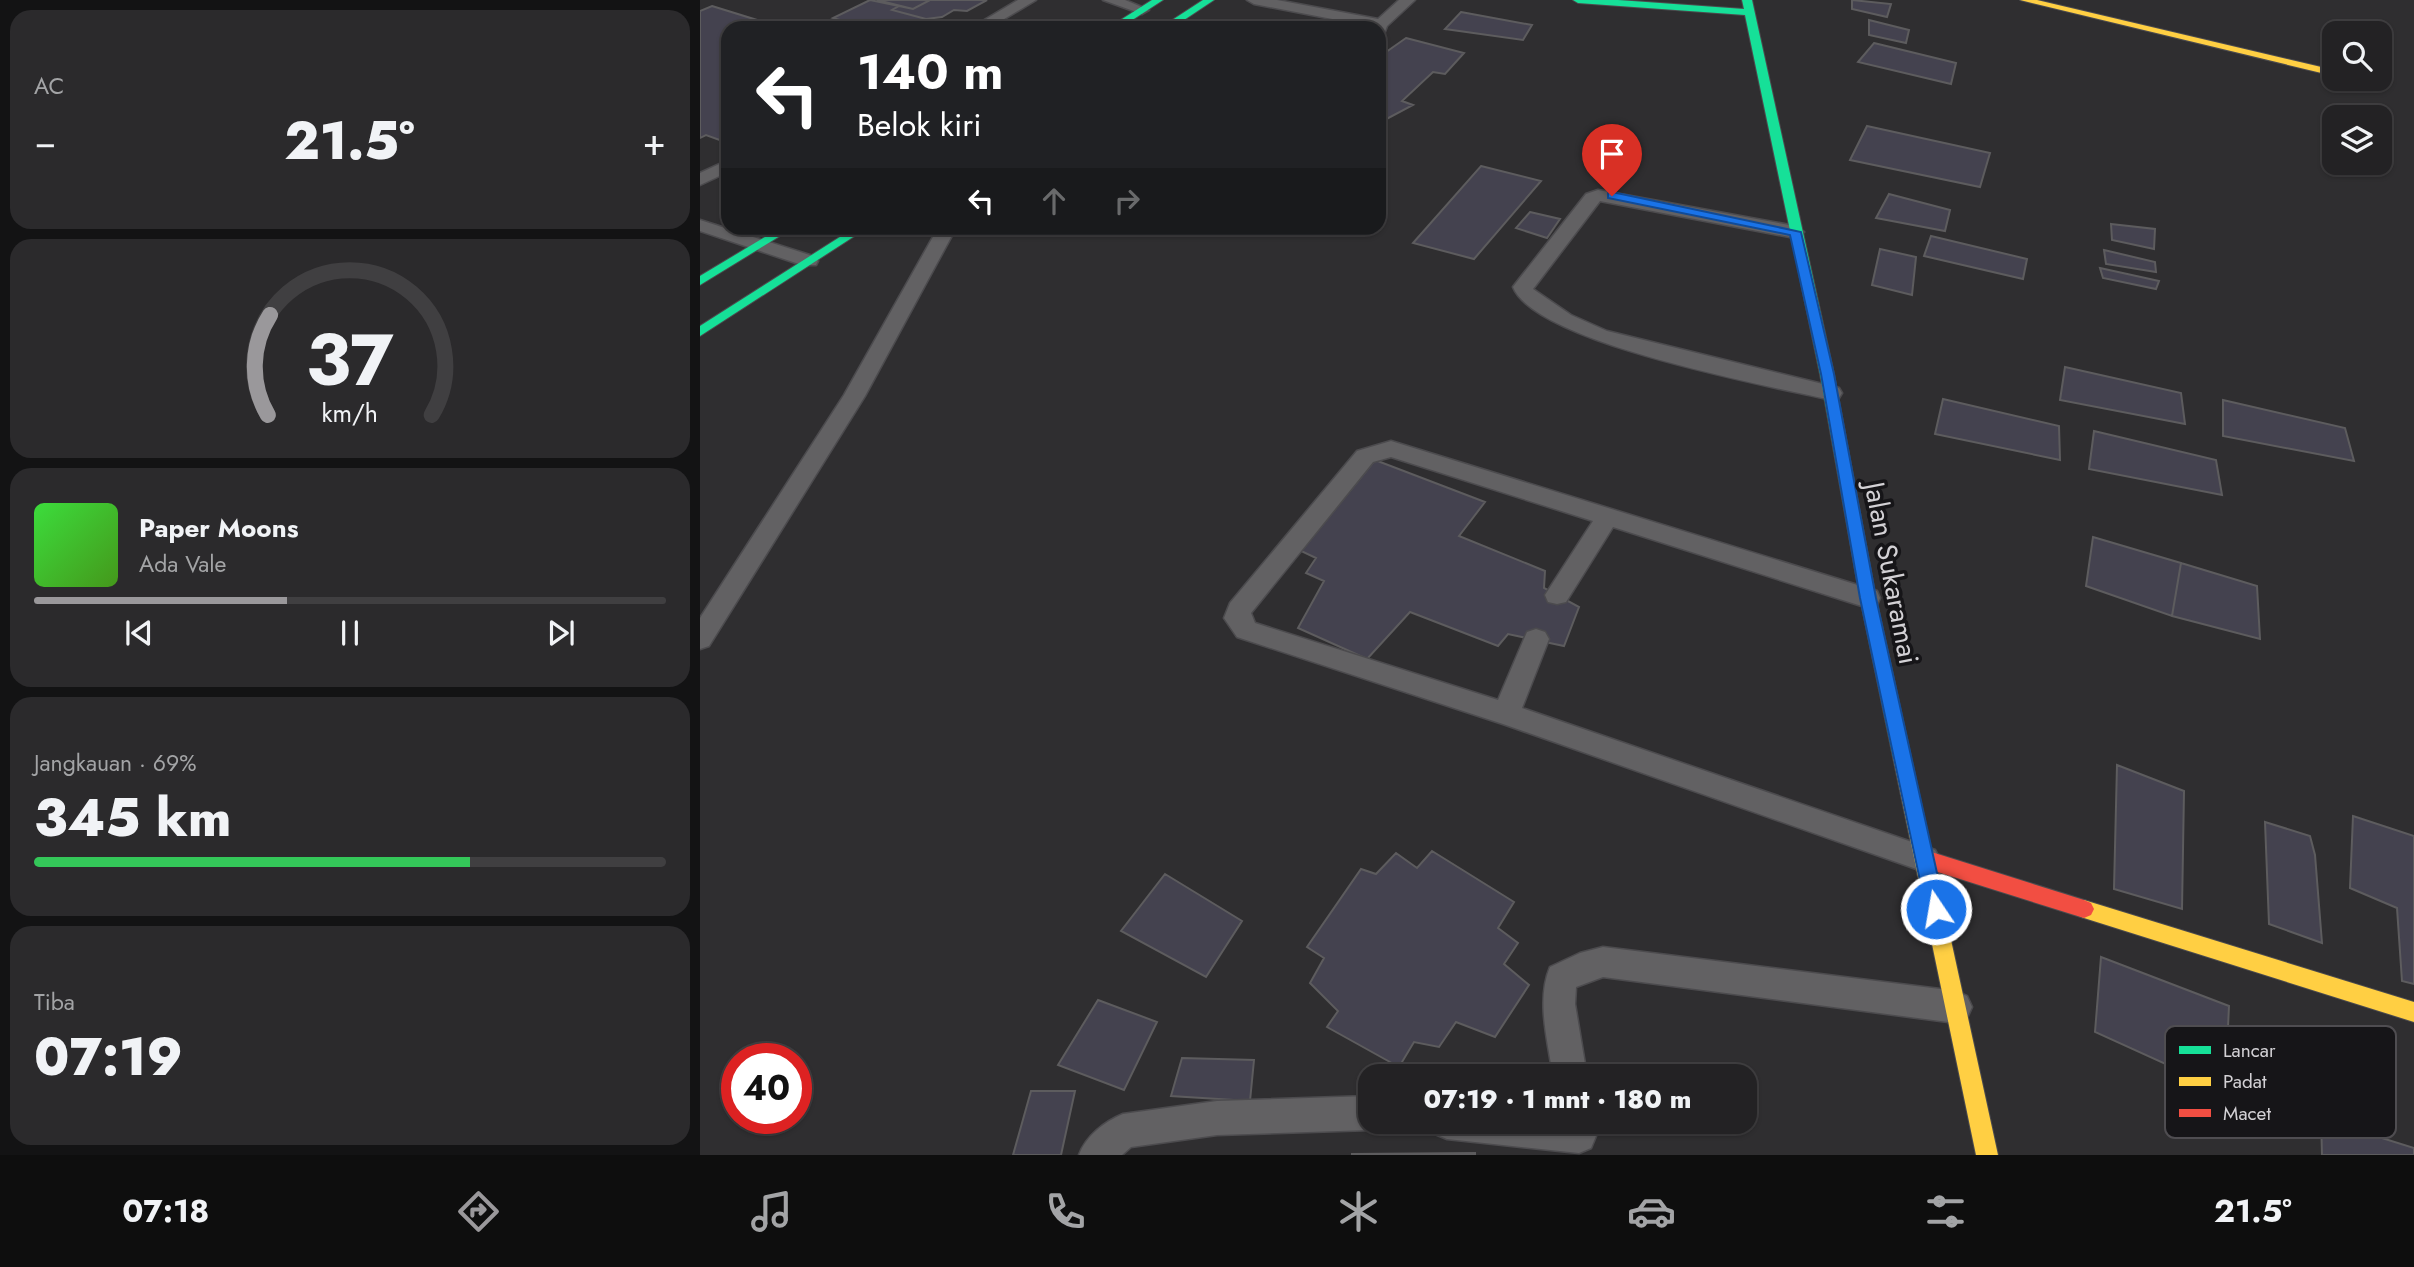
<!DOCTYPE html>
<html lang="id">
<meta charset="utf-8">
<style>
body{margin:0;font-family:Jost,sans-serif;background:#2b2a2c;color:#f1f3f6;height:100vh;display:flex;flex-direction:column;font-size:26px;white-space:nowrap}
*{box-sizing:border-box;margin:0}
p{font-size:23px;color:#a3a4a6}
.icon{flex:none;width:38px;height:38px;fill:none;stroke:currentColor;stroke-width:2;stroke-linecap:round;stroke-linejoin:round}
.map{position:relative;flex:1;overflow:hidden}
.panel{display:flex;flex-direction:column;gap:10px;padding:10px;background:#131314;width:700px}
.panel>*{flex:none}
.banner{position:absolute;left:21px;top:21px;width:665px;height:214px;border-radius:21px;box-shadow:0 2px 5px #0004,0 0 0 2px #403f41;background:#202124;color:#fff;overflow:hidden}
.controls{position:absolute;left:1622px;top:21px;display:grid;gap:14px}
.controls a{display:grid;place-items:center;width:70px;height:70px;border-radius:14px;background:#232224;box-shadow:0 2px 5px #0004,0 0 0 2px #403f41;font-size:35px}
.speed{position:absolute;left:21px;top:1043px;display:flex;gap:14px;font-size:35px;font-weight:700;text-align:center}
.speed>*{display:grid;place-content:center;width:91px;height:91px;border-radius:50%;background:#232224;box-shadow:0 2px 5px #0004,0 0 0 2px #403f41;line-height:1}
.speed .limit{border:10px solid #d22;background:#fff;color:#111}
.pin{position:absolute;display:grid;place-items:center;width:60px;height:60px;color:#fff;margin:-72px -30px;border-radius:50% 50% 50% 0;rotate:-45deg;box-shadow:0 0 7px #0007}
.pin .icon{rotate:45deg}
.me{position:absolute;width:77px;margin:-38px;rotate:348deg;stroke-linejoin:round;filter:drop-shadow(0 0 5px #0008)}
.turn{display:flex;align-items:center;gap:24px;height:147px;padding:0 21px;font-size:32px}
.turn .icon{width:91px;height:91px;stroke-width:2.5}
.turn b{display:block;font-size:49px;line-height:60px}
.lanes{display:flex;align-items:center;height:66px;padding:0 21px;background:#0003;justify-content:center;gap:35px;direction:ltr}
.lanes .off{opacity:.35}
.big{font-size:52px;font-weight:800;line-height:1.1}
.panel .tile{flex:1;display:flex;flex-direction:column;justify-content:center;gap:10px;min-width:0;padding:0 24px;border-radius:21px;background:#2b2a2c}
.panel .dial{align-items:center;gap:0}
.dial svg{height:182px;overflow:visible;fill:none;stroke:#403f41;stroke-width:7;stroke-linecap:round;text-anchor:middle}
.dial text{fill:#f1f3f6;stroke:none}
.song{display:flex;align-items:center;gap:21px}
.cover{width:84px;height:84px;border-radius:10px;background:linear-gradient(135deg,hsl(120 70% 55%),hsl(100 70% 35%))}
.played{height:7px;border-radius:4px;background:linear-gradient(90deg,#9a989b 40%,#403f41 40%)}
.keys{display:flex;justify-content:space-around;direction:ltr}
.heat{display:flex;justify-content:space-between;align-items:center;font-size:38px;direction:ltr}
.charge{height:10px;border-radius:5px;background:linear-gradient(90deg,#34c759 69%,#403f41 0)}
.trip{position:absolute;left:658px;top:1064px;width:399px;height:70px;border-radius:21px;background:#232224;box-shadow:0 2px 5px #0004,0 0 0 2px #403f41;font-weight:800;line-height:70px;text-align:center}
.dock{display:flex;height:112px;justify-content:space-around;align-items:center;background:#0e0e0e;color:#a3a4a6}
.dock .icon{width:49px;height:49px}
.dock .current{color:#9a989b}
.dock b{font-size:32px;color:#f1f3f6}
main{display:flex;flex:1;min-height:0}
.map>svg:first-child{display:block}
.building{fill:#44424f;stroke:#5d5c5e;stroke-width:2}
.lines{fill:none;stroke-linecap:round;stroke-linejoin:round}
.lane-casing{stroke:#4c4b4e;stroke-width:3}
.fast-casing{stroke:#4c4b4e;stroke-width:2}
.slow-casing{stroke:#4c4b4e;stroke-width:2}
.jam-casing{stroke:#4c4b4e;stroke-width:2}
.lane{fill:#626163;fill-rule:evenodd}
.fast{fill:#16e098;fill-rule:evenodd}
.slow{fill:#ffcf43;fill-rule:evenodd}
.jam{fill:#f24e42;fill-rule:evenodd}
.route{fill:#1a73e8;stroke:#114b97;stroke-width:2}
.labels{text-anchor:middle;stroke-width:7;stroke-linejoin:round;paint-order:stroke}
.street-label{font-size:28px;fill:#d3d1d5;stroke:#161518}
.key{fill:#161518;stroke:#4f4d51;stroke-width:2}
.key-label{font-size:19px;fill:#d3d1d5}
</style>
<main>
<section class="panel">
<div class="tile"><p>AC</p>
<div class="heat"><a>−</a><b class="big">21.5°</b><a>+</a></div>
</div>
<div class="tile dial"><svg viewBox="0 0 100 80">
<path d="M14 69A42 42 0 1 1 86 69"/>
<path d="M14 69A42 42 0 0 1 15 25" stroke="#9a989b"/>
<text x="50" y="56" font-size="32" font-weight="700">37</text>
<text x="50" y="72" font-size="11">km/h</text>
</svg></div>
<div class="tile">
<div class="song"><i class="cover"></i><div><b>Paper Moons</b><p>Ada Vale</p></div></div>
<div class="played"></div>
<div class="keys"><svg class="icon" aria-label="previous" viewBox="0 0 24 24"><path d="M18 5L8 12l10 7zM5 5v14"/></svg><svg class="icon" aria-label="pause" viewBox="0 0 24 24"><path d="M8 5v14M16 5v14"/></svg><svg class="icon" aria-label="next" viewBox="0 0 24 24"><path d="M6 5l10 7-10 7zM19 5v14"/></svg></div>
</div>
<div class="tile"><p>Jangkauan · 69%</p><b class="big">345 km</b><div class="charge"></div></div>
<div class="tile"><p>Tiba</p><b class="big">07:19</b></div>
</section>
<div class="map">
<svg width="1714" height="1155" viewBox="0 0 1714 1155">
<rect width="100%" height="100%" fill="#2f2e30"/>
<path class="building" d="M170,0L199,6L192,10L226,19L209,28H167L133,18Z
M177,0H230L213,9Z
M230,0H287L267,11L254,10L242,17L226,19L192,10L199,6L213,9Z
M1152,0L1191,4L1187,17L1152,9Z
M12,6L83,28H28V143L6,135L0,138V11Z
M761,12L832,25L823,40L745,29Z
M226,19L243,24L235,28H209Z
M1169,20L1209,30L1206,43L1169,35Z
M706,38L764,53L745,74L733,72L702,101L713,105L679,123V64L686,60L679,57Z
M1174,43L1256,63L1251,84L1158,62Z
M1167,126L1290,153L1280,187L1150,160Z
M781,166L841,181L774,259L713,243Z
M1189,194L1250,210L1245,231L1176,218Z
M830,212L860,219L847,238L816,228Z
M1411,224L1455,229L1454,249L1412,240Z
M1231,236L1327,259L1323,279L1224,256Z
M1180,249L1216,257L1212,295L1172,285Z
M1404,250L1455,262L1456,272L1406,264Z
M1400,268L1459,281L1456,289L1403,278Z
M1365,367L1481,393L1485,424L1360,400Z
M1243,399L1359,426L1360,460L1235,434Z
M1523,400L1645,428L1654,461L1523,436Z
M1394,431L1516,460L1522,495L1389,469Z
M675,460L785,502L759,536L845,571L844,588L879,607L864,646L808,634L798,646L710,612L667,659L598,628L624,581L606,573L616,558L601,551Z
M1393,537L1481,563L1472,616L1386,586Z
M1481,563L1557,586L1560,639L1472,616Z
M1417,765L1484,791L1482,909L1414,889Z
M1653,816L1714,836V984L1702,981L1697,908L1650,888Z
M1565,822L1610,836L1615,855L1622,943L1569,924Z
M732,851L814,902L798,928L818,943L804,964L829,985L795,1037L756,1022L739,1047L714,1042L699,1067L627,1027L638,1011L610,983L624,958L607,947L661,869L676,874L696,853L717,868Z
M465,874L542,921L506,977L421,931Z
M1401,957L1529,1006L1525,1091L1395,1032Z
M398,1000L457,1022L424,1090L358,1065Z
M482,1058L554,1060L550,1101L471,1096Z
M331,1091H375L361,1155H313Z
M1621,1119L1714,1148V1155H1622Z
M775,1153V1155H652V1154Z"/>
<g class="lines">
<defs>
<path id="lane" d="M318,0H336L289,28H271Z
M403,0H425L449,10L442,14Z
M547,0H577L678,19L699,0H715L687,26L684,34L679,35V28L554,4Z
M28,160V172L0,185V173Z
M898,190L1095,226L1104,232L1095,238L900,201L833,289L871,315L907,331L1139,388L1142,393L1139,398L1131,400C1071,386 835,343 813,287L816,283L886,194Z
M0,220L116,257L118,261L116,265H102L0,231Z
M238,228H256L165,396L9,646L0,649V618L144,395Z
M691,441L1177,591L1180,598L1177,605L1168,608L913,527L866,602L857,604L848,602L845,595L893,521L691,457L673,462L551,613L555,623L798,700L827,632L836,629L845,632L849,639L822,708L1235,850L1240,859L1235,868L1225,872L803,724L537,637L524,618L530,603L657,451Z
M903,947L1256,991L1267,996L1272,1007L1267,1018L1256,1023L903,977L876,987L875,1004L887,1076H853C848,1042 836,1000 850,967L880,953Z
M670,1096V1122H683L670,1130L517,1135L431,1147L422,1155H379C386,1136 404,1122 423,1114L517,1101Z
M730,1122H886L891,1124L896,1136L891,1148L879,1153L747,1139L735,1134Z"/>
<path id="fast" d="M452,0H463L420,28H408Z
M503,0H514L472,28H460Z
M873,0H918L1044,9L1042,0H1052L1134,374L1176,598L1211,757L1208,762L1202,765L1196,762L1193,757L1160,598L1120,374L1045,15L878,3Z
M80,228H93L0,285V276Z
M154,228H167L0,336V326Z"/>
<path id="slow" d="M1320,0H1337L1634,70V76Z
M1202,749L1208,752L1211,757L1298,1155H1276L1193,757L1196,752Z
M1384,900L1714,1002V1022L1384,918L1377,915L1374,909L1377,903Z"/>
<path id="jam" d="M1225,850L1384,900L1391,903L1394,909L1391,915L1384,918L1225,868L1218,865L1216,859L1218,853Z"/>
</defs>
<use href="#lane" class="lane-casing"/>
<use href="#fast" class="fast-casing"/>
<use href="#slow" class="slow-casing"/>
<use href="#jam" class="jam-casing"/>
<use href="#lane" class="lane"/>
<use href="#fast" class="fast"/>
<use href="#slow" class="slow"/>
<use href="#jam" class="jam"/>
</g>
<path class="route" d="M912,192L1101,232L1134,374L1176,598L1245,909L1242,915L1236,918L1229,915L1226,909L1160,598L1121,374L1090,235L908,198V193Z"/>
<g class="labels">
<g class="street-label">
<text transform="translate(1192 573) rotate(79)" y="10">Jalan Sukaramai</text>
</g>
</g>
<rect x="1465" y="1026" width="231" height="112" rx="10" class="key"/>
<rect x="1479" y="1046" width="32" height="8" fill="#16e098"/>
<rect x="1479" y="1077" width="32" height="9" fill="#ffcf43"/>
<rect x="1479" y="1109" width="32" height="8" fill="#f24e42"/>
<g class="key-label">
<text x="1523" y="1057">Lancar</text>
<text x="1523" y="1088">Padat</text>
<text x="1523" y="1120">Macet</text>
</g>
</svg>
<div class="controls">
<a><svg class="icon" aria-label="search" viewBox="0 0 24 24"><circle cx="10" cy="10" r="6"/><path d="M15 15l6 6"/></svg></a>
<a><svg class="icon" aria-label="layers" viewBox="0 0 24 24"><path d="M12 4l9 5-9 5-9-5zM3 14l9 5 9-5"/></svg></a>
</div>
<div class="speed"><div class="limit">40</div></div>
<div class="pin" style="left:912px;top:196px;background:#d93025"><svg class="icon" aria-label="arrive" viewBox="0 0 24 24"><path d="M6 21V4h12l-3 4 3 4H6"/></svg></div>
<svg class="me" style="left:1236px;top:909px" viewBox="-20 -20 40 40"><circle r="17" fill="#1a73e8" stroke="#fff" stroke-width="3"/><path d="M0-11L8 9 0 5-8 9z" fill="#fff"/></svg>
<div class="trip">07:19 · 1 mnt · 180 m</div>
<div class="banner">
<div class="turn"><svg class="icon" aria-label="left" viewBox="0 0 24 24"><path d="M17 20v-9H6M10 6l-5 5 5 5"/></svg><div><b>140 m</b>Belok kiri</div></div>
<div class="lanes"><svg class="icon" aria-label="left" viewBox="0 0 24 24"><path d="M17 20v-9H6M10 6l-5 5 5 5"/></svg><svg class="icon off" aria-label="ahead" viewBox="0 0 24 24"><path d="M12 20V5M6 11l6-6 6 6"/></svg><svg class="icon off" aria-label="right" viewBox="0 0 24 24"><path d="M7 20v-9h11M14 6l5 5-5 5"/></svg></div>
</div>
</div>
</main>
<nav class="dock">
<b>07:18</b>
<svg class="icon current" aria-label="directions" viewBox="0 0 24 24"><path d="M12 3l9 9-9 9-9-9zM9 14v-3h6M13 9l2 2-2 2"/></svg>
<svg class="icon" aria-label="music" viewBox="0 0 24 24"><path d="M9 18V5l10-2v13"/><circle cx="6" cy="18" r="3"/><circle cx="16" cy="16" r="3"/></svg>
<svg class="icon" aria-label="phone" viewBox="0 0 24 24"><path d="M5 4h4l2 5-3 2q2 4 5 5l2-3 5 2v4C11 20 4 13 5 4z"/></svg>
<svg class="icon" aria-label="climate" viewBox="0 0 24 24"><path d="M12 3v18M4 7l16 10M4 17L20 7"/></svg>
<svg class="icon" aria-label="car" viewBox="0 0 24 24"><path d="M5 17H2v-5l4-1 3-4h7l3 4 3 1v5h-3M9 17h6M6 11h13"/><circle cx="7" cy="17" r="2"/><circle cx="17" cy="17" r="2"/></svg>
<svg class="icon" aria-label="filters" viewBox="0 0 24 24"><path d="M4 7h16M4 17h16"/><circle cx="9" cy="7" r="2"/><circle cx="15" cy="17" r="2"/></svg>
<b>21.5°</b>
</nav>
